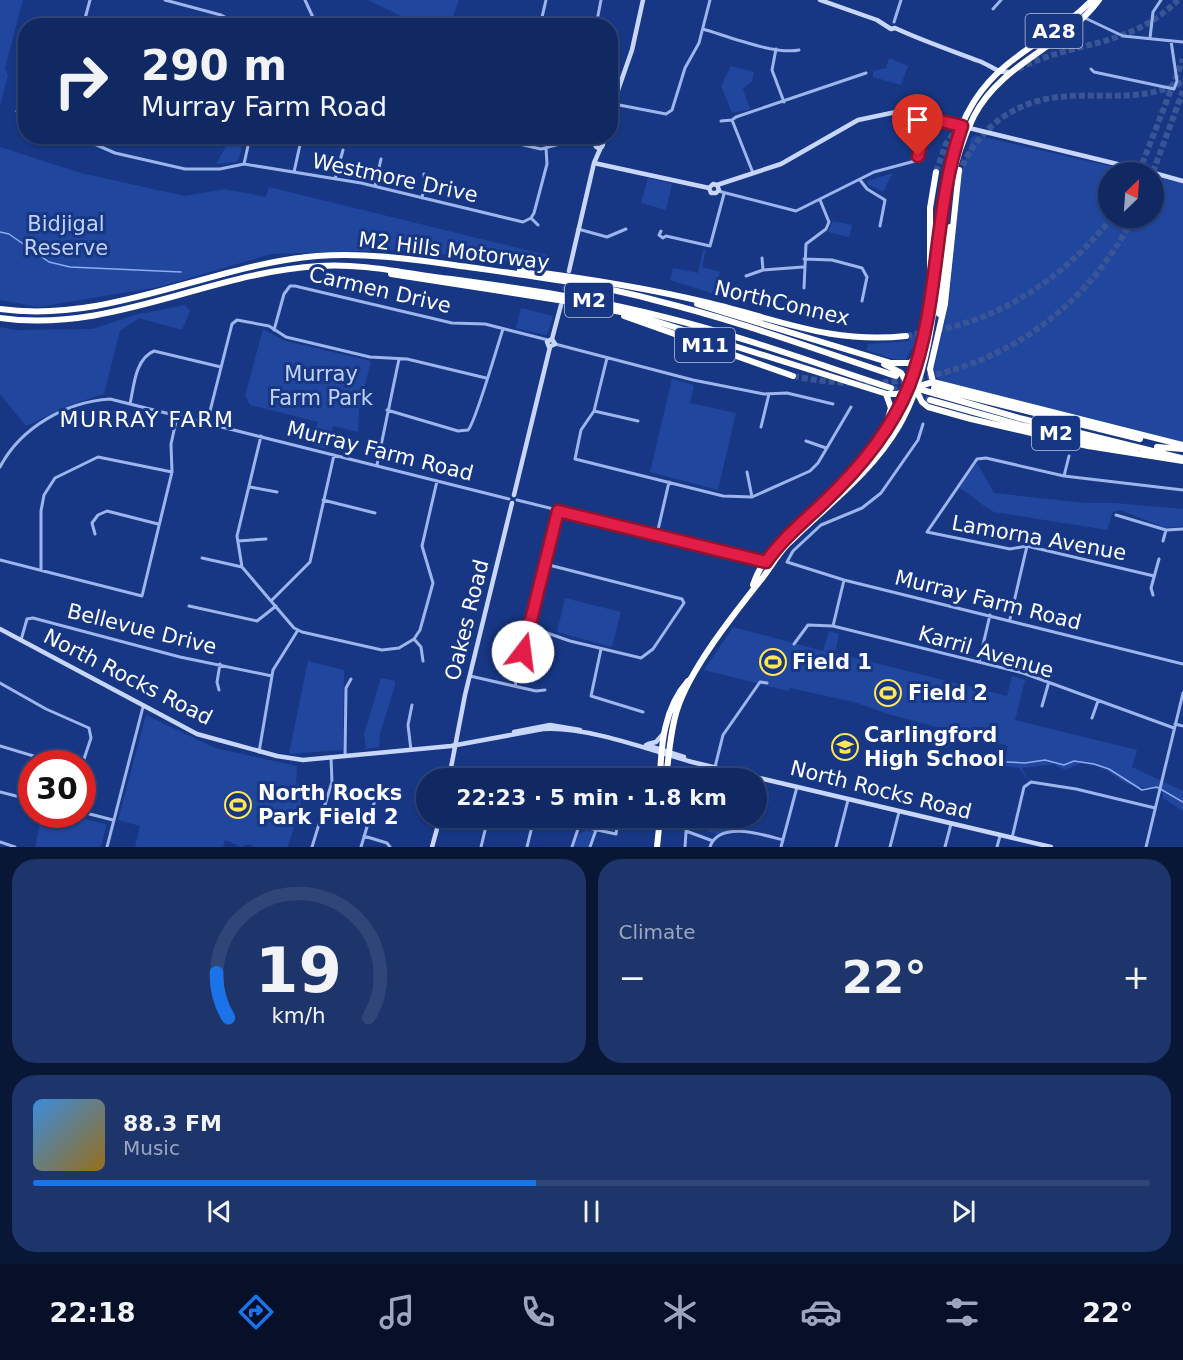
<!DOCTYPE html>
<meta charset="utf-8">
<style>
body{margin:0;font-family:"DejaVu Sans",sans-serif;background:#1e356c;color:#f1f3f6;height:100vh;display:flex;flex-direction:column;font-size:22px;white-space:nowrap}
*{box-sizing:border-box;margin:0}
p{font-size:20px;color:#9ca6be}
.icon{flex:none;width:33px;height:33px;fill:none;stroke:currentColor;stroke-width:2;stroke-linecap:round;stroke-linejoin:round}
.map{position:relative;height:847px;overflow:hidden}
.side{display:flex;flex-direction:column;gap:12px;padding:12px;background:#091736;flex:1}
.side>*{flex:none}
.top-card{position:absolute;left:18px;top:18px;width:600px;height:126px;border-radius:24px;box-shadow:0 2px 4px #0004,0 0 0 2px #304578;background:#112963;color:#f1f3f6;overflow:hidden}
.needle{width:39px;rotate:25deg}
.buttons{position:absolute;left:1098px;top:162px;display:grid;gap:12px}
.buttons a{display:grid;place-items:center;width:66px;height:66px;border-radius:50%;background:#112963;box-shadow:0 2px 4px #0004,0 0 0 2px #304578;font-size:30px}
.speed{position:absolute;left:18px;top:750px;display:flex;gap:12px;font-size:30px;font-weight:700;text-align:center}
.speed>*{display:grid;place-content:center;width:78px;height:78px;border-radius:50%;background:#112963;box-shadow:0 2px 4px #0004,0 0 0 2px #304578;line-height:1}
.speed .limit{border:9px solid #d22;background:#fff;color:#111}
.pin{position:absolute;display:grid;place-items:center;width:51px;height:51px;color:#fff;margin:-62px -26px;border-radius:50% 50% 50% 0;rotate:-45deg;box-shadow:0 0 6px #0007}
.pin .icon{rotate:45deg}
.me{position:absolute;width:66px;margin:-33px;rotate:15deg;stroke-linejoin:round;filter:drop-shadow(0 0 4px #0008)}
.turn{display:flex;align-items:center;gap:21px;height:126px;padding:0 24px;font-size:27px}
.turn .icon{width:78px;height:78px;stroke-width:2.5}
.turn b{display:block;font-size:42px;line-height:51px}
.big{font-size:45px;font-weight:700;line-height:1.1}
.side .widget{flex:1;display:flex;flex-direction:column;justify-content:center;gap:9px;min-width:0;padding:0 21px;border-radius:24px;background:#1e356c}
.side .dial{align-items:center;gap:0}
.dial svg{height:156px;overflow:visible;fill:none;stroke:#304578;stroke-width:7;stroke-linecap:round;text-anchor:middle}
.dial text{fill:#f1f3f6;stroke:none}
.song{display:flex;align-items:center;gap:18px}
.cover{width:72px;height:72px;border-radius:9px;background:linear-gradient(135deg,hsl(210 70% 55%),hsl(40 70% 35%))}
.played{height:6px;border-radius:3px;background:linear-gradient(90deg,#1a73e8 45%,#304578 45%)}
.keys{display:flex;justify-content:space-around;direction:ltr}
.heat{display:flex;justify-content:space-between;align-items:center;font-size:33px;direction:ltr}
.side .tiles{flex:1;display:grid;gap:12px;grid-template-columns:1fr 1fr}
.widget:last-child{grid-column:span 2}
.trip{position:absolute;left:416px;top:768px;width:351px;height:60px;border-radius:30px;background:#112963;box-shadow:0 2px 4px #0004,0 0 0 2px #304578;font-weight:700;line-height:60px;text-align:center}
.menu{display:flex;height:96px;justify-content:space-around;align-items:center;background:#071028;color:#9ca6be}
.menu .icon{width:42px;height:42px}
.menu .on{color:#1a73e8}
.menu b{font-size:27px;color:#f1f3f6}
.map>svg:first-child{display:block}
.green{fill:#20469d}
.lines{fill:none;stroke-linecap:round;stroke-linejoin:round}
.stream{stroke:#8eadef;stroke-width:1.5}
.secondary-tunnel{stroke:#3a5596;stroke-width:4.5;stroke-dasharray:4.5 2;stroke-linecap:butt}
.highway-tunnel{stroke:#3a5596;stroke-width:6;stroke-dasharray:6 3;stroke-linecap:butt}
.street{stroke:#9cb5ec;stroke-width:3}
.secondary{stroke:#c8d6f9;stroke-width:4.5}
.highway{stroke:#fff;stroke-width:6}
.route-casing{stroke:#92132f;stroke-width:15}
.route{stroke:#e11d48;stroke-width:10}
.labels{text-anchor:middle;stroke-width:6;stroke-linejoin:round;paint-order:stroke}
.shield{fill:#173784;stroke:#b9c3da;stroke-width:1.5}
.shield-label{font-size:20px;font-weight:bold;fill:#fff}
.street-label{font-size:21px;fill:#fff;stroke:#173784}
.park-label{font-size:21px;fill:#c1d2f9;stroke:#173784}
.poi-label{font-size:21px;font-weight:bold;fill:#fff;stroke:#173784;text-anchor:start}
.neighbourhood-label{font-size:22px;letter-spacing:1.5px;fill:#fff;stroke:#173784}
</style>
<div class="map">
<svg width="1183" height="847" viewBox="0 0 1183 847">
<rect width="100%" height="100%" fill="#173784"/>
<path class="green" d="M0,0H23L5,68L8,75L0,106Z
M368,0H459L450,25H419Z
M889,58L908,66L901,85L873,77V71L886,68Z
M731,66L754,72L752,81L743,89L750,109L732,113L721,86Z
M975,135L1136,172H1108V218H1154V177L1183,183V443L944,383L936,377L934,369L949,301L961,176L971,138Z
M231,137H239C243,144 242,155 236,162L216,164Z
M0,147L81,173L185,196L225,189L266,197L269,187L551,256L508,261L397,250L271,254L159,287L38,307L0,300Z
M893,173L883,192L867,184V181Z
M648,178L672,184L666,210L641,203Z
M833,221L852,225L849,237L828,232Z
M703,250H706L702,267L720,272L714,294L670,280L673,268L698,273Z
M185,305L190,311L182,330L139,318L120,331L104,394L70,405L26,426L0,394V327L15,330L92,329L134,315Z
M521,308L553,316L548,333L545,335L516,328Z
M263,329L285,341L371,361L359,409L358,432L333,426L327,449L312,445L318,422L250,405L245,396Z
M909,332L919,337L905,360L893,359L866,350L868,344L909,341Z
M672,379L694,385L690,403L736,413L718,490L650,472Z
M977,463L994,493L1086,503H1115L1183,509V526L1166,528L1120,510L1113,512L1107,530L994,512C981,505 972,495 959,488Z
M565,598L621,612L612,647L557,632Z
M733,627L823,651L829,631L839,634L835,653L1007,696L1012,676L1025,680L1015,720L1137,750L1132,767L1183,791V811L1163,798V793C1153,786 1144,789 1131,785C1116,781 1111,767 1088,765L1086,761L1066,770L1056,766V764L1022,768L1028,780L1019,768L1004,766L1008,746L888,714L854,702L790,688L788,691L704,670Z
M308,661L344,670L343,750L289,754Z
M381,678L395,681V685L380,734L379,747L366,749L364,734Z
M146,715L215,748L297,766L296,783L306,786L288,847H254L249,844L241,847L225,840L223,847H135L140,826L118,820Z
M42,815H67L105,824L106,827L101,847H35Z
M710,818H720L729,830L717,834L708,831Z
M586,830L593,832L588,847H574L578,835Z"/>
<g class="lines">
<path class="stream" d="M0,232L9,234L49,262L70,267L181,272
M1007,762L1025,763L1045,760L1064,765L1074,761L1094,764L1109,769L1142,790L1157,787L1183,802"/>
<path class="secondary-tunnel" d="M563,297L567,279"/>
<path class="highway-tunnel" d="M1018,69C1074,40 1129,49 1178,0
M936,172L946,144L969,110
M1139,172L1183,59
M1153,172L1183,91
M959,174C967,152 982,133 1000,119C1062,75 1120,113 1183,82
M937,330C1005,318 1070,272 1111,218
M906,336L927,332
M793,376C933,405 1067,345 1133,218
M891,388L930,400"/>
<path class="street" d="M165,0L221,15L243,26
M305,0L317,26
M993,9L1001,0
M1085,18L1123,36L1183,42
M894,22L901,0
M83,26L90,0
M540,26L546,0
M596,26L601,0
M703,29C727,36 775,55 799,50
M1150,38L1153,12L1161,0
M776,49L772,70L784,102
M1091,69L1094,72L1174,89L1177,81L1171,41
M614,104L666,114L672,110L685,68L699,43L710,0
M17,111L26,115
M732,120L753,173
M721,121L732,120L736,117L866,73
M76,136L115,153L185,169H220L244,164L361,183L523,222L531,218L534,213L547,164L546,148
M244,136L248,146L244,164
M484,136L541,149L571,141L595,142
M294,172L302,136
M335,179L343,150
M860,180L867,189L885,200L880,226
M375,186L381,159
M718,191L796,211L874,172L915,161L928,118
M422,198L425,184L424,174
M531,218L538,225
M578,229L607,237L626,229
M661,231L659,235L663,238L666,236L710,246L724,194
M762,258L763,270
M804,259L832,260L862,268L867,277L862,301
M746,276L763,270L803,267
M804,288L806,244L826,229L829,222L820,200
M274,330L284,294L290,286H295L452,323L485,324L548,340
M555,344L693,380L764,394L787,393L833,404
M607,358L594,411L581,430L575,459L723,496L752,497L810,471L818,463L851,407
M130,404C134,386 135,359 154,351L221,367
M387,410L458,431L468,430C475,424 498,344 503,329
M594,411L638,421
M207,423L232,324L237,320L269,326L286,337L370,357L407,359L486,378
M923,424L918,440L881,493L862,508L821,525L793,551L787,562L844,580L1183,664
M761,427L769,394
M261,436L237,536L242,567L294,628L302,632L382,650L399,648L414,639L420,630L433,583L422,546L437,481
M806,441L826,448
M377,465L399,359
M0,467C21,427 66,402 110,399L509,499
M747,472L752,497
M1064,476L1069,456
M250,487L277,492
M323,500L375,513
M517,500L764,561
M1116,515L1166,530L1183,529
M95,534L92,523L98,515L107,511L158,524
M657,534L669,482
M238,541L266,539
M1163,541L1166,530
M202,558L242,567
M0,560L142,596L172,472L171,444L177,417
M41,570V511L44,495L55,478L98,457L172,472
M1154,576L1027,546L1010,549L927,532L977,459L986,458L1064,476L1183,490
M1153,595L1151,588L1159,559
M271,601L310,562L334,455
M189,606L257,621L276,606
M1010,619L1027,546
M833,626L844,580
M530,627L570,641L641,658L653,649L684,603L682,599L545,564
M414,639L421,647L423,661
M21,640L27,619L33,618L180,657L272,676
M794,644L808,625L833,626L1023,673L1174,728
M601,649L591,696L643,712
M979,662L990,615
M470,676L536,691L545,690
M0,683L46,709L89,728L91,738L82,765
M515,686L558,511
M219,690L217,682L220,664
M1042,706L1048,685
M1092,718L1098,701
M1175,724L1183,726
M0,746L60,764
M411,750L408,725L412,705
M259,752L273,670L298,630
M345,756L346,688L351,679
M715,767L723,735L760,682L767,683
M451,771L481,778
M516,778L543,773L573,778
M0,792L32,800
M82,812L113,820
M686,831L713,841
M364,836L387,843L390,847
M1012,838L1024,787L1031,782L1076,789L1155,808
M0,842L15,847
M107,847L143,707
M312,847L332,782L331,757
M361,847L375,800L396,797
M481,847L488,818
M527,847L534,818
M572,847L579,826L616,834L618,818
M590,847L596,830
M685,847L687,818
M710,847C719,820 764,835 783,840
M781,847L797,787
M836,847L848,800
M890,847L899,812
M945,847L951,824
M997,847L1000,836
M1146,847L1183,693"/>
<path class="secondary" d="M820,0L877,20L891,29L895,28C923,41 950,50 979,61C990,65 997,73 1009,72
M610,113L632,50L643,0
M595 144a4 4 0 1 1 8 0a4 4 0 1 1-8 0Z
M594,163L709,188
M1154,173L1183,181
M709,188L713,184L717,185L781,164L858,120L896,112L928,118L1150,172
M709,188L711,193H716L719,190L717,185
M569,271L594,163L601,147
M552,339L555,344L549,347L547,342L552,339L561,305
M514,495L550,347
M0,629L197,734L277,756L303,760L451,746L543,729C586,726 650,750 692,762L1051,847
M514,732L550,725L580,730
M648,744L656,742L663,734
M646,745L684,757
M449,778L465,695L512,503
M432,847L440,818"/>
<path class="highway" d="M520,270C584,278 647,288 709,303C780,320 831,344 906,336
M930,271V208L936,172
M391,274L571,302L636,315L887,394H898L906,389
M697,304L891,363H910L917,356
M0,309C109,324 210,265 317,256C368,252 417,260 468,267C532,276 596,284 658,301C739,321 817,350 896,376
M939,314L950,227
M624,316L793,376
M0,318C111,334 210,272 319,266C364,263 407,274 451,279C524,289 597,299 668,318C744,337 817,364 891,388
M884,364L901,373L909,386
M933,382L930,369L945,304L959,170
M912,387L1019,418L1181,458
M916,387L933,382L1183,445
M915,388L922,402L928,407L971,419L1088,446L1183,461
M934,388L1140,439
M886,394L891,408L887,422
M930,400L1020,425L1135,450
M1157,447L1183,449
M753,585C765,547 805,520 833,493C857,470 879,444 894,415C948,316 919,189 975,100C1005,53 1056,38 1092,0
M660,778C661,745 664,708 688,681
M666,778C669,756 670,732 677,710C690,669 733,615 760,581C770,569 777,555 788,544C827,505 870,475 899,426C953,331 925,213 974,116C1002,62 1064,47 1099,0
M657,847L660,818"/>
</g>
<g class="lines">
<defs>
<path id="route" d="M523,652L558,511L766,562C782,539 803,522 823,503C858,470 891,431 909,386C941,303 932,212 962,126L928,118L918,156"/>
</defs>
<use href="#route" class="route-casing"/>
<use href="#route" class="route"/>
</g>
<defs>
<symbol id="stadium-ring" viewBox="-11 -11 22 22"><circle r="9.5" fill="#173784" stroke="#ffe657" stroke-width="1.5"/><path d="M0-5a6.5 5 0 1 0 0 10a6.5 5 0 1 0 0-10ZM-3.5-1.8h7v3.6h-7Z" fill="#ffe657"/></symbol>
<symbol id="school-ring" viewBox="-11 -11 22 22"><circle r="9.5" fill="#173784" stroke="#ffe657" stroke-width="1.5"/><path d="M0-5L7-2L0 1L-7-2ZM-4 1L0 2.5L4 1V4Q0 6-4 4Z" fill="#ffe657"/></symbol>
</defs>
<g fill-rule="evenodd">
<use href="#stadium-ring" x="758" y="647" width="30" height="30"/>
<use href="#stadium-ring" x="873" y="678" width="30" height="30"/>
<use href="#school-ring" x="830" y="732" width="30" height="30"/>
<use href="#stadium-ring" x="223" y="790" width="30" height="30"/>
</g>
<g class="labels">
<g class="shield">
<rect x="1025.5" y="14" width="57" height="34" rx="4.5"/>
<rect x="565" y="283" width="48" height="34" rx="4.5"/>
<rect x="675" y="328" width="60" height="34" rx="4.5"/>
<rect x="1032" y="416" width="48" height="34" rx="4.5"/>
</g>
<g class="shield-label">
<text x="1054" y="38">A28</text>
<text x="589" y="307">M2</text>
<text x="705" y="352">M11</text>
<text x="1056" y="440">M2</text>
</g>
<g class="street-label">
<text transform="translate(395 178) rotate(12)" y="7">Westmore Drive</text>
<text transform="translate(454 251) rotate(7)" y="7">M2 Hills Motorway</text>
<text transform="translate(380 290) rotate(13)" y="7">Carmen Drive</text>
<text transform="translate(782 303) rotate(13)" y="7">NorthConnex</text>
<text transform="translate(380 451) rotate(14)" y="7">Murray Farm Road</text>
<text transform="translate(1039 538) rotate(10)" y="7">Lamorna Avenue</text>
<text transform="translate(988 600) rotate(14)" y="7">Murray Farm Road</text>
<text transform="translate(467 620) rotate(-76)" y="7">Oakes Road</text>
<text transform="translate(142 629) rotate(14)" y="7">Bellevue Drive</text>
<text transform="translate(986 652) rotate(16)" y="7">Karril Avenue</text>
<text transform="translate(128 677) rotate(27)" y="7">North Rocks Road</text>
<text transform="translate(881 790) rotate(14)" y="7">North Rocks Road</text>
</g>
<g class="park-label">
<text x="66" y="231">Bidjigal<tspan x="66" dy="24">Reserve</tspan></text>
<text x="321" y="381">Murray<tspan x="321" dy="24">Farm Park</tspan></text>
</g>
<g class="poi-label">
<text x="792" y="669">Field 1</text>
<text x="908" y="700">Field 2</text>
<text x="864" y="742">Carlingford<tspan x="864" dy="24">High School</tspan></text>
<text x="258" y="800">North Rocks<tspan x="258" dy="24">Park Field 2</tspan></text>
</g>
<g class="neighbourhood-label">
<text x="147" y="427">MURRAY FARM</text>
</g>
</g>
</svg>
<div class="buttons">
<a><svg class="needle" viewBox="-14 -14 28 28"><path d="M0-13l5 13h-10z" fill="#e53935"/><path d="M0 13l5-13h-10z" fill="#9ca6be"/></svg></a>
</div>
<div class="speed"><div class="limit">30</div></div>
<div class="pin" style="left:918px;top:156px;background:#d93025"><svg class="icon" aria-label="arrive" viewBox="0 0 24 24"><path d="M6 21V4h12l-3 4 3 4H6"/></svg></div>
<svg class="me" style="left:523px;top:652px" viewBox="-20 -20 40 40"><circle r="19" fill="#fff"/><path d="M0-13L10 11 0 6-10 11z" fill="#e11d48"/></svg>
<div class="trip">22:23 · 5 min · 1.8 km</div>
<div class="top-card">
<div class="turn"><svg class="icon" aria-label="right" viewBox="0 0 24 24"><path d="M7 20v-9h11M14 6l5 5-5 5"/></svg><div><b>290 m</b>Murray Farm Road</div></div>
</div>
</div>
<section class="side">
<div class="tiles">
<div class="widget dial"><svg viewBox="0 0 100 80">
<path d="M14 69A42 42 0 1 1 86 69"/>
<path d="M14 69A42 42 0 0 1 8 46" stroke="#1a73e8"/>
<text x="50" y="56" font-size="32" font-weight="700">19</text>
<text x="50" y="72" font-size="11">km/h</text>
</svg></div>
<div class="widget"><p>Climate</p>
<div class="heat"><a>−</a><b class="big">22°</b><a>+</a></div>
</div>
<div class="widget">
<div class="song"><i class="cover"></i><div><b>88.3 FM</b><p>Music</p></div></div>
<div class="played"></div>
<div class="keys"><svg class="icon" aria-label="previous" viewBox="0 0 24 24"><path d="M18 5L8 12l10 7zM5 5v14"/></svg><svg class="icon" aria-label="pause" viewBox="0 0 24 24"><path d="M8 5v14M16 5v14"/></svg><svg class="icon" aria-label="next" viewBox="0 0 24 24"><path d="M6 5l10 7-10 7zM19 5v14"/></svg></div>
</div>
</div>
</section>
<nav class="menu">
<b>22:18</b>
<svg class="icon on" aria-label="directions" viewBox="0 0 24 24"><path d="M12 3l9 9-9 9-9-9zM9 14v-3h6M13 9l2 2-2 2"/></svg>
<svg class="icon" aria-label="music" viewBox="0 0 24 24"><path d="M9 18V5l10-2v13"/><circle cx="6" cy="18" r="3"/><circle cx="16" cy="16" r="3"/></svg>
<svg class="icon" aria-label="phone" viewBox="0 0 24 24"><path d="M5 4h4l2 5-3 2q2 4 5 5l2-3 5 2v4C11 20 4 13 5 4z"/></svg>
<svg class="icon" aria-label="climate" viewBox="0 0 24 24"><path d="M12 3v18M4 7l16 10M4 17L20 7"/></svg>
<svg class="icon" aria-label="car" viewBox="0 0 24 24"><path d="M5 17H2v-5l4-1 3-4h7l3 4 3 1v5h-3M9 17h6M6 11h13"/><circle cx="7" cy="17" r="2"/><circle cx="17" cy="17" r="2"/></svg>
<svg class="icon" aria-label="filters" viewBox="0 0 24 24"><path d="M4 7h16M4 17h16"/><circle cx="9" cy="7" r="2"/><circle cx="15" cy="17" r="2"/></svg>
<b>22°</b>
</nav>
